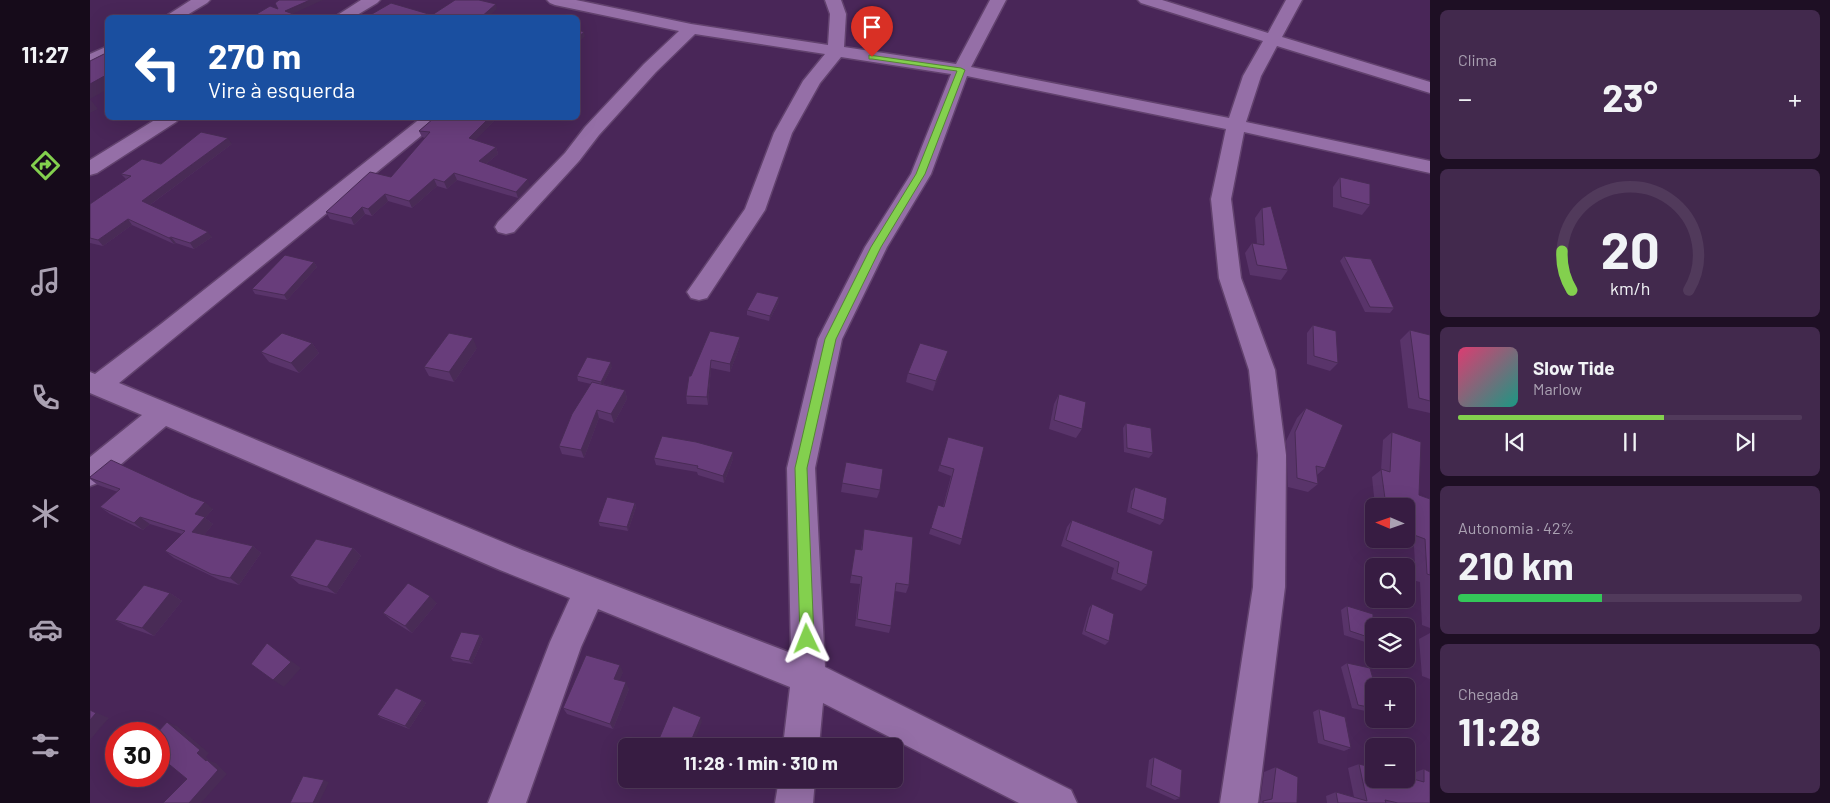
<!DOCTYPE html>
<html lang="pt">
<meta charset="utf-8">
<style>
body{margin:0;font-family:Barlow,sans-serif;background:#42294d;color:#f1f3f6;height:100vh;display:flex;flex-direction:column;font-size:19px;white-space:nowrap}
*{box-sizing:border-box;margin:0}
p{font-size:16px;color:#aaa1b2}
.icon{flex:none;width:28px;height:28px;fill:none;stroke:currentColor;stroke-width:2;stroke-linecap:round;stroke-linejoin:round}
.map{position:relative;flex:1;overflow:hidden}
.panel{display:flex;flex-direction:column;gap:10px;padding:10px;background:#1e0f24;width:400px}
.panel>*{flex:none}
.top-card{position:absolute;left:15px;top:15px;width:475px;height:105px;border-radius:8px;box-shadow:0 5px 20px #0002,0 0 0 1px #513a5b;background:#1a4fa0;color:#fff;overflow:hidden}
.needle{width:32px;rotate:272deg}
.controls{position:absolute;left:1275px;top:498px;display:grid;gap:10px}
.controls a{display:grid;place-items:center;width:50px;height:50px;border-radius:8px;background:#371c42;box-shadow:0 5px 20px #0002,0 0 0 1px #513a5b;font-size:25px}
.speed{position:absolute;left:15px;top:722px;display:flex;gap:10px;font-size:25px;font-weight:700;text-align:center}
.speed>*{display:grid;place-content:center;width:65px;height:65px;border-radius:50%;background:#371c42;box-shadow:0 5px 20px #0002,0 0 0 1px #513a5b;line-height:1}
.speed .limit{border:8px solid #d22;background:#fff;color:#111}
.pin{position:absolute;display:grid;place-items:center;width:42px;height:42px;color:#fff;margin:-51px -21px;border-radius:50% 50% 50% 0;rotate:-45deg;box-shadow:0 0 5px #0007}
.pin .icon{rotate:45deg}
.me{position:absolute;width:55px;margin:-28px;rotate:358deg;stroke-linejoin:round;filter:drop-shadow(0 0 4px #0008)}
.turn{display:flex;align-items:center;gap:18px;height:105px;padding:0 20px;font-size:22px}
.turn .icon{width:65px;height:65px;stroke-width:2.5}
.turn b{display:block;font-size:35px;line-height:42px}
.big{font-size:38px;font-weight:700;line-height:1.1}
.panel .card{flex:1;display:flex;flex-direction:column;justify-content:center;gap:8px;min-width:0;padding:0 18px;border-radius:8px;background:#42294d}
.panel .dial{align-items:center;gap:0}
.dial svg{height:130px;overflow:visible;fill:none;stroke:#513a5b;stroke-width:7;stroke-linecap:round;text-anchor:middle}
.dial text{fill:#f1f3f6;stroke:none}
.song{display:flex;align-items:center;gap:15px}
.cover{width:60px;height:60px;border-radius:8px;background:linear-gradient(135deg,hsl(340 70% 55%),hsl(170 70% 35%))}
.played{height:5px;border-radius:2px;background:linear-gradient(90deg,#83d04e 60%,#513a5b 60%)}
.keys{display:flex;justify-content:space-around;direction:ltr}
.heat{display:flex;justify-content:space-between;align-items:center;font-size:28px;direction:ltr}
.charge{height:8px;border-radius:4px;background:linear-gradient(90deg,#34c759 42%,#513a5b 0)}
.trip{position:absolute;left:528px;top:738px;width:285px;height:50px;border-radius:8px;background:#371c42;box-shadow:0 5px 20px #0002,0 0 0 1px #513a5b;font-weight:700;line-height:50px;text-align:center}
main{display:flex;flex:1;min-height:0}
.dock{display:flex;flex-direction:column;width:90px;justify-content:space-around;align-items:center;background:#160b1a;color:#aaa1b2}
.dock .icon{width:35px;height:35px}
.dock .active{color:#83d04e}
.dock b{font-size:22px;color:#f1f3f6}
.map>svg:first-child{display:block}
.lines{fill:none;stroke-linecap:round;stroke-linejoin:round}
.street-casing{stroke:#62426e;stroke-width:3}
.street{fill:#956fa7;fill-rule:evenodd}
.wall{fill:#59346a}
.shaded-wall{fill:#492b56}
.building{fill:#683d7b;stroke:#492b56}
.route{fill:#83d04e;stroke:#558733}
</style>
<main>
<nav class="dock">
<b>11:27</b>
<svg class="icon active" aria-label="directions" viewBox="0 0 24 24"><path d="M12 3l9 9-9 9-9-9zM9 14v-3h6M13 9l2 2-2 2"/></svg>
<svg class="icon" aria-label="music" viewBox="0 0 24 24"><path d="M9 18V5l10-2v13"/><circle cx="6" cy="18" r="3"/><circle cx="16" cy="16" r="3"/></svg>
<svg class="icon" aria-label="phone" viewBox="0 0 24 24"><path d="M5 4h4l2 5-3 2q2 4 5 5l2-3 5 2v4C11 20 4 13 5 4z"/></svg>
<svg class="icon" aria-label="climate" viewBox="0 0 24 24"><path d="M12 3v18M4 7l16 10M4 17L20 7"/></svg>
<svg class="icon" aria-label="car" viewBox="0 0 24 24"><path d="M5 17H2v-5l4-1 3-4h7l3 4 3 1v5h-3M9 17h6M6 11h13"/><circle cx="7" cy="17" r="2"/><circle cx="17" cy="17" r="2"/></svg>
<svg class="icon" aria-label="filters" viewBox="0 0 24 24"><path d="M4 7h16M4 17h16"/><circle cx="9" cy="7" r="2"/><circle cx="15" cy="17" r="2"/></svg>
</nav>
<div class="map">
<svg width="1340" height="803" viewBox="0 0 1340 803">
<rect width="100%" height="100%" fill="#492658"/>
<g class="lines">
<defs>
<path id="street" d="M101,0H120L117,3L92,18H73Z
M271,0H290L287,3L262,18H243Z
M457,0H486L601,24L738,45L740,14L735,0H751L756,14L754,47L866,64L900,0H916L881,67L1139,118L1153,76L1173,41L1051,3L1048,0H1072L1178,33L1196,0H1212L1192,37L1340,82V93L1187,46L1171,76L1156,122L1340,161V173L1154,132L1141,199L1151,278L1185,370L1196,455L1195,587L1168,803H1130L1163,587L1168,455L1159,370L1129,278L1121,199L1136,129L877,76L841,174L797,247L752,339L725,468L735,667L981,790L987,803H929L733,703L729,746H693L700,687L508,609L491,647L436,803H398L460,642L480,598L410,570L76,426L10,482L0,486V457L52,415L0,393V372L5,374L71,324L331,118H351L348,122L29,383L432,550L701,653L697,468L728,339L775,247L821,174L861,74L751,57L730,83L702,133L675,210L617,298L609,300L601,298L597,292L655,209L684,133L713,81L735,54L605,34L566,72L509,135L489,161L424,232L416,234L408,232L405,227L408,222L475,153L495,127L554,64L589,31L465,5L460,3Z
M18,46V58L0,66V54Z
M68,118H89L86,122L7,173L0,175V160Z
M689,779H725L723,803H685Z"/>
</defs>
<use href="#street" class="street-casing"/>
<use href="#street" class="street"/>
</g>
<path class="wall" d="M344,118H407L385,140L406,147L408,154L396,164L440,186L428,198L367,180L357,189L347,186L322,208L298,201L282,216L275,214L264,225L240,219L236,212L301,177L335,138L332,137L329,131Z
M142,144L60,205L122,237L104,249L86,243L84,244L42,225L13,246L0,243V204L36,179L31,174Z
M1250,177L1280,205L1272,215L1243,207V187Z
M1172,208L1198,270L1191,280L1160,275L1155,253L1162,243L1167,244L1165,218Z
M1254,256L1304,308L1300,313L1275,312L1250,261Z
M224,262L227,267L197,300L165,294L162,289Z
M689,302L679,321L657,315V310Z
M1223,325L1248,363L1240,371L1217,364V333Z
M1320,330L1340,335V413L1318,408L1310,340Z
M620,331L650,346L640,372L621,368L618,405L597,404L596,396L601,376Z
M222,343L229,353L209,373L179,362L171,352Z
M387,348L364,382L339,376L334,367Z
M855,361L843,391L816,382L818,373Z
M522,367L513,384L535,390L537,399L524,423L509,418L494,458L472,454L469,446L501,384L488,381L487,376Z
M969,394L992,429L986,438L959,429L964,404Z
M1216,408L1235,468L1227,475L1228,484L1218,492L1198,487L1196,441L1207,418Z
M1036,423L1063,453L1059,458L1034,452L1033,428Z
M1302,432L1329,495L1340,499V628L1332,625L1330,582L1326,581L1324,546L1305,539H1316V506H1285L1282,477L1291,470L1293,440Z
M858,437L894,447L872,539L870,545L839,534L848,505L853,507L861,476L848,471Z
M643,452V459L634,483L608,475L607,472L566,465L564,458Z
M756,462L790,490L787,498L751,492Z
M0,477L123,509L115,518L123,524L114,535L163,546L171,553L149,585L130,580L84,558L75,551L92,534L60,524L53,530L20,514L10,507L28,492L8,485L0,479Z
M1045,487L1074,520L1070,525L1037,512L1041,491Z
M545,503L546,507L538,531L510,526L508,522Z
M982,520L1057,585L1051,591L1021,579L1024,568L971,546L977,527Z
M774,529L819,585L816,593L805,591L801,626L799,633L765,626L770,584L760,583L765,549L771,550Z
M263,548L271,556L246,594L209,584L200,576Z
M80,593L92,601L64,636L38,627L25,620Z
M347,603L322,633L301,620L293,613Z
M1002,604L1019,641L1015,645L992,634L999,608Z
M1257,606L1283,618L1284,645L1254,635L1251,610Z
M1340,633V679L1332,676L1329,639Z
M390,635L393,639L382,664L363,661L360,657Z
M1257,663L1284,686V713L1262,708L1251,667Z
M533,672L529,680L539,689L523,729L477,714L473,708Z
M332,700L336,703L319,729L291,718L287,715Z
M1229,709L1261,748L1254,751L1228,743L1223,712Z
M1064,757L1090,798L1085,800L1056,787L1059,760Z
M1269,764L1322,778L1323,773L1334,769L1340,803H1237L1236,796L1246,792L1264,797L1258,768Z
M1186,767L1207,803H1167L1170,802L1174,772Z"/>
<path class="shaded-wall" d="M220,0H233L198,16L195,11Z
M406,4L407,9L397,18H390Z
M494,32L495,37L488,42V37Z
M18,74V89L0,99V84Z
M0,99L8,109L0,113Z
M399,118H407L381,145L379,138Z
M138,138L142,144L57,207L52,201Z
M406,147L408,154L391,168L389,161Z
M364,173L367,180L357,189L354,182Z
M344,179L347,186L322,208L319,201Z
M438,179L440,186L428,198L426,192Z
M295,194L298,201L282,216L278,209Z
M272,207L275,214L264,225L261,218Z
M38,219L42,225L13,246L8,240Z
M118,232L122,237L104,249L100,243Z
M81,237L86,243L84,244L79,238Z
M224,262L227,267L197,300L194,295Z
M689,297V302L679,321L680,316Z
M650,337V346L640,372V364Z
M383,338L387,348L364,382L359,372Z
M222,343L229,353L209,373L201,363Z
M858,351L855,361L843,391L846,381Z
M621,360V368L618,405L617,397Z
M521,362L522,367L512,386L511,382Z
M535,390L537,399L524,423L521,414Z
M507,410L509,418L494,458L491,450Z
M643,452V459L634,483L633,476Z
M115,502L123,509L115,518L123,524L111,539L102,532L105,514Z
M545,503L546,507L538,531L537,527Z
M50,517L60,524L53,530L44,523Z
M163,546L171,553L149,585L140,578Z
M263,548L271,556L246,594L237,587Z
M80,593L92,601L64,636L52,628Z
M340,596L347,603L322,633L315,626Z
M390,635L393,639L382,664L379,661Z
M177,643L211,668L194,687L183,680Z
M530,665L533,672L528,685L524,679Z
M536,682L539,689L523,729L520,724Z
M332,700L336,703L319,729L315,726Z
M0,710L19,718L0,740Z
M611,717L612,722L603,746H599Z
M77,722L87,726L119,753L116,757L120,761L126,763L137,774L111,803H99L116,761L107,753Z
M234,780L239,782L229,803H223Z"/>
<path class="building" d="M189,0H220L195,11L214,18H160L180,6L188,9L185,3Z
M365,0H389L406,4L390,18H275L301,3L342,15Z
M488,30L494,32L488,37Z
M18,52V74L0,84V61Z
M344,118H399L379,138L406,147L389,161L438,179L426,192L364,173L354,182L344,179L319,201L295,194L278,209L272,207L261,218L236,212L280,172L301,177L340,132L329,131Z
M111,132L138,138L52,201L118,232L100,243L81,237L79,238L38,219L8,240L0,238V204L41,176L31,174L52,159L71,164Z
M1250,177L1280,184V205L1251,197Z
M1181,206L1198,270L1167,265L1162,243L1174,245L1172,208Z
M195,255L224,262L194,295L162,289Z
M1254,256L1281,259L1304,308L1280,307Z
M667,292L689,297L680,316L657,310Z
M1223,325L1246,331L1248,363L1224,356Z
M1320,330L1340,335V401L1329,398Z
M620,331L650,337L640,364L621,360L617,397L596,396L599,376H601Z
M192,333L222,343L201,363L171,352Z
M359,333L383,338L359,372L334,367Z
M830,343L858,351L846,381L818,373Z
M497,357L521,362L511,382L487,376Z
M502,382L535,390L521,414L507,410L491,450L469,446L482,414Z
M969,394L996,402L992,429L964,420Z
M1216,408L1253,425L1235,468L1226,466L1228,484L1207,478L1205,432Z
M1036,423L1061,428L1063,453L1037,448Z
M1302,432L1331,442L1329,495L1340,499V575L1337,574L1335,539L1316,532V506H1296L1291,469L1300,472Z
M572,436L606,442L643,452L633,476L607,468L608,466L564,458Z
M858,437L894,447L872,539L841,528L848,505L854,507L864,469L850,465Z
M21,460L101,497L115,502L105,514L115,517L102,532L163,546L140,578L121,574L75,551L95,531L50,517L44,523L10,507L30,489L0,478V477Z
M756,462L793,469L790,490L752,483Z
M1045,487L1077,498L1074,520L1041,508Z
M517,497L545,503L537,527L508,522Z
M982,520L1063,551L1057,585L1027,573L1029,562L976,540Z
M774,529L823,537L819,585L806,583L801,626L767,619L772,577L761,575L765,549L772,550Z
M226,539L263,548L237,587L200,576Z
M318,583L340,596L315,626L293,613Z
M54,585L80,593L52,628L25,620Z
M1002,604L1024,614L1019,641L995,631Z
M1257,606L1283,614V618L1304,624V626H1284V639L1260,631Z
M371,632L390,635L379,661L360,657Z
M177,643L201,662L183,680L161,664Z
M496,655L530,665L524,679L536,682L520,724L473,708Z
M1257,663L1280,668L1285,686H1284V708L1268,705Z
M306,688L332,700L315,726L287,715Z
M583,706L611,717L599,746H566Z
M1229,709L1255,717L1261,748L1234,740Z
M0,710L6,713L0,720Z
M77,722L110,750L107,753L116,761L117,760L128,770L99,803H73L97,779L69,756V734H66Z
M732,738L752,744L751,746H730Z
M1064,757L1092,770L1090,798L1061,785Z
M1269,764L1284,768V779H1316V777L1334,782V769L1340,772V803H1308L1295,800L1296,803H1248L1246,792L1277,801Z
M1186,767L1208,777L1207,803H1173V801L1182,799Z
M213,776L234,780L223,803H200Z"/>
<path class="route" d="M779,55L871,68L875,70L835,174L791,247L746,339L717,468L724,639L722,644L717,646L712,644L710,639L705,468L735,339L781,247L826,174L867,71L782,59H779Z"/>
</svg>
<div class="controls">
<a><svg class="needle" viewBox="-14 -14 28 28"><path d="M0-13l5 13h-10z" fill="#e53935"/><path d="M0 13l5-13h-10z" fill="#aaa1b2"/></svg></a>
<a><svg class="icon" aria-label="search" viewBox="0 0 24 24"><circle cx="10" cy="10" r="6"/><path d="M15 15l6 6"/></svg></a>
<a><svg class="icon" aria-label="layers" viewBox="0 0 24 24"><path d="M12 4l9 5-9 5-9-5zM3 14l9 5 9-5"/></svg></a>
<a>+</a>
<a>−</a>
</div>
<div class="speed"><div class="limit">30</div></div>
<div class="pin" style="left:782px;top:57px;background:#d93025"><svg class="icon" aria-label="arrive" viewBox="0 0 24 24"><path d="M6 21V4h12l-3 4 3 4H6"/></svg></div>
<svg class="me" style="left:717px;top:639px" viewBox="-20 -20 40 40"><path d="M0-17L14 15 0 8-14 15z" fill="#83d04e" stroke="#fff" stroke-width="4"/></svg>
<div class="trip">11:28 · 1 min · 310 m</div>
<div class="top-card">
<div class="turn"><svg class="icon" aria-label="left" viewBox="0 0 24 24"><path d="M17 20v-9H6M10 6l-5 5 5 5"/></svg><div><b>270 m</b>Vire à esquerda</div></div>
</div>
</div>
<section class="panel">
<div class="card"><p>Clima</p>
<div class="heat"><a>−</a><b class="big">23°</b><a>+</a></div>
</div>
<div class="card dial"><svg viewBox="0 0 100 80">
<path d="M14 69A42 42 0 1 1 86 69"/>
<path d="M14 69A42 42 0 0 1 8 45" stroke="#83d04e"/>
<text x="50" y="56" font-size="32" font-weight="700">20</text>
<text x="50" y="72" font-size="11">km/h</text>
</svg></div>
<div class="card">
<div class="song"><i class="cover"></i><div><b>Slow Tide</b><p>Marlow</p></div></div>
<div class="played"></div>
<div class="keys"><svg class="icon" aria-label="previous" viewBox="0 0 24 24"><path d="M18 5L8 12l10 7zM5 5v14"/></svg><svg class="icon" aria-label="pause" viewBox="0 0 24 24"><path d="M8 5v14M16 5v14"/></svg><svg class="icon" aria-label="next" viewBox="0 0 24 24"><path d="M6 5l10 7-10 7zM19 5v14"/></svg></div>
</div>
<div class="card"><p>Autonomia · 42%</p><b class="big">210 km</b><div class="charge"></div></div>
<div class="card"><p>Chegada</p><b class="big">11:28</b></div>
</section>
</main>
